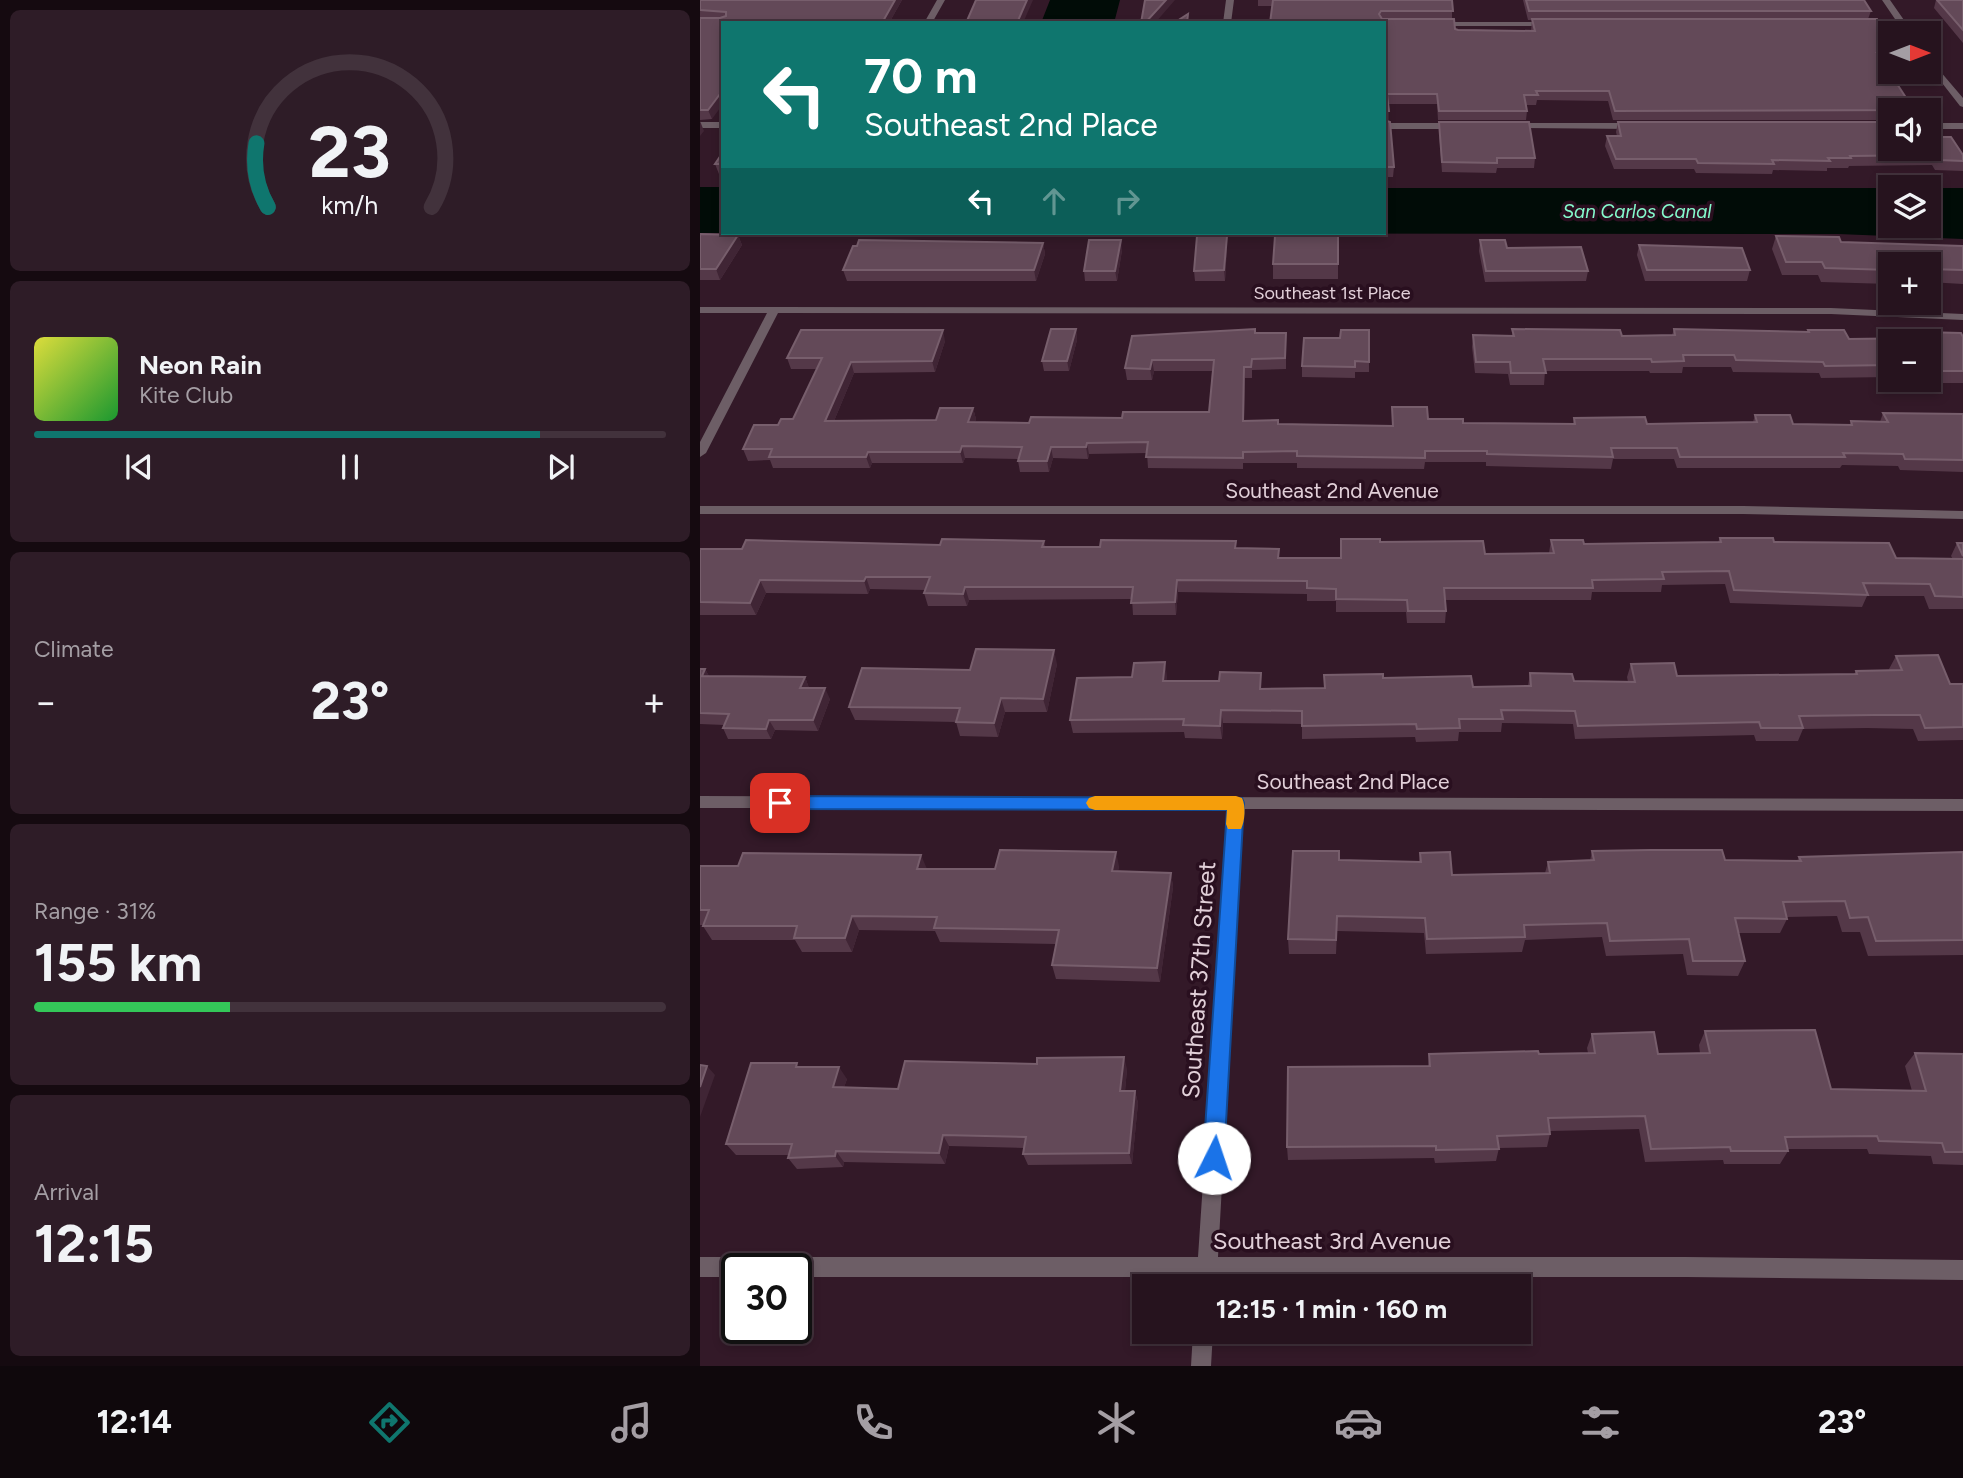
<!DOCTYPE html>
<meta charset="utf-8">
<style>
body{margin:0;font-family:Figtree,sans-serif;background:#2e1c27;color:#f1f3f6;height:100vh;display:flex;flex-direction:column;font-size:26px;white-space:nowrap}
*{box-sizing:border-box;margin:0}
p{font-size:23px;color:#a49ea4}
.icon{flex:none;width:38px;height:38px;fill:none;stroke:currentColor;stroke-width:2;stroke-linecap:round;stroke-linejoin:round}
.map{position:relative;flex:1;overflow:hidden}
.panel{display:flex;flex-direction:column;gap:10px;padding:10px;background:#150a10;width:700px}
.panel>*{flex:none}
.hud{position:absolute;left:21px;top:21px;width:665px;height:214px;border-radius:0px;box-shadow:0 4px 10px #0003,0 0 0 2px #42323c;background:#0f766e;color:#fff;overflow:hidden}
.needle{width:46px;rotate:90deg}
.controls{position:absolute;left:1178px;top:21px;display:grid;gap:14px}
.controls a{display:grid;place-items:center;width:63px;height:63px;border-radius:0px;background:#26131e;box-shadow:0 4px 10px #0003,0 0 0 2px #42323c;font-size:35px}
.speed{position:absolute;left:21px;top:1253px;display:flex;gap:14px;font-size:35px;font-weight:700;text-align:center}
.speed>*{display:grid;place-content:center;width:91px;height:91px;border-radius:50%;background:#26131e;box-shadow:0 4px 10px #0003,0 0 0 2px #42323c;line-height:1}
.speed .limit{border:4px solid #111;border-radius:10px;background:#fff;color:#111}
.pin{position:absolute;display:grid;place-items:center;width:60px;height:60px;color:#fff;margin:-30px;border-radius:14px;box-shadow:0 4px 10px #0006}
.me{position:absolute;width:77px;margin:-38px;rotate:4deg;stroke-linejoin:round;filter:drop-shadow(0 0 5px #0008)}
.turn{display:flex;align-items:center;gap:24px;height:147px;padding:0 28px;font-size:32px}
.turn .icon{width:91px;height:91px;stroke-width:2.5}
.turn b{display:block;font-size:49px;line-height:60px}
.lanes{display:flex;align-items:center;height:66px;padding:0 28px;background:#0003;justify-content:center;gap:35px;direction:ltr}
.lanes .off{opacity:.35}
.big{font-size:52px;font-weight:700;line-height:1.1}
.panel .tile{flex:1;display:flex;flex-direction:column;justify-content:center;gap:10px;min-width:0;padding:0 24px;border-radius:10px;background:#2e1c27}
.panel .dial{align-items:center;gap:0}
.dial svg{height:182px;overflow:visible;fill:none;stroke:#42323c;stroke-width:7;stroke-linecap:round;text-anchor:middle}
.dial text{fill:#f1f3f6;stroke:none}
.song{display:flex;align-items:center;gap:21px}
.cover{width:84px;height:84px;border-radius:10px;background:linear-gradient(135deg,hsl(60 70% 55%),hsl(130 70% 35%))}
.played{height:7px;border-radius:4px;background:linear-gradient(90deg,#0f766e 80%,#42323c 80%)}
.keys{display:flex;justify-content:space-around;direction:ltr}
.heat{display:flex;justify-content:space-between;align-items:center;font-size:38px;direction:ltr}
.charge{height:10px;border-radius:5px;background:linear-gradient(90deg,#34c759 31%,#42323c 0)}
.trip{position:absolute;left:432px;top:1274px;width:399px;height:70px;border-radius:0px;background:#26131e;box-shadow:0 4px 10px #0003,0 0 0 2px #42323c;font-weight:700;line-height:70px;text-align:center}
.tab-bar{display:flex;height:112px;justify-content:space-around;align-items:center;background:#0f080c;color:#a49ea4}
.tab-bar .icon{width:49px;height:49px}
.tab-bar .current{color:#0f766e}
.tab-bar b{font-size:32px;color:#f1f3f6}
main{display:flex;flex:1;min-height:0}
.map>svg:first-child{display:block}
.water{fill:#010c07}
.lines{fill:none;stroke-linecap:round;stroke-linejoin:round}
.minor{fill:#6d5e66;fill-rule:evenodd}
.wall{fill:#543848}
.shaded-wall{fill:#402535}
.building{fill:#634958;stroke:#775e6c;stroke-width:2}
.route{fill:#1a73e8;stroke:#114b97;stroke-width:2}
.slow{fill:#f59e0b}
.labels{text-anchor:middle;stroke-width:7;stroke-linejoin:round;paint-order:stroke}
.far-street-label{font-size:18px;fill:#e2d0d9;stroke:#290f1f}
.far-water-label{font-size:19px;font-style:italic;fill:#85fbcd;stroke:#290f1f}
.street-label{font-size:21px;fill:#e2d0d9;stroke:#290f1f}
.near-street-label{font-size:24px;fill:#e2d0d9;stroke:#290f1f}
</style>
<main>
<section class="panel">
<div class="tile dial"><svg viewBox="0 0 100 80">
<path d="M14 69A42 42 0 1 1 86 69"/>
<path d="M14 69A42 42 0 0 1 9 41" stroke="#0f766e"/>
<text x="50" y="56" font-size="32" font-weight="700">23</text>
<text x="50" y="72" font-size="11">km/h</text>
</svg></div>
<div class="tile">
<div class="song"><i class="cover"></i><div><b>Neon Rain</b><p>Kite Club</p></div></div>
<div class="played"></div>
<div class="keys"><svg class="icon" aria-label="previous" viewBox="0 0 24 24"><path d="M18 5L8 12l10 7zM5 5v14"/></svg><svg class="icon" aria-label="pause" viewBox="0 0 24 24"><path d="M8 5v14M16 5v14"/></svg><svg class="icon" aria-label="next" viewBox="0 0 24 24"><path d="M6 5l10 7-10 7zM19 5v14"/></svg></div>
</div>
<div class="tile"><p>Climate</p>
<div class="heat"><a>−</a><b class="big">23°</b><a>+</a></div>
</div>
<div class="tile"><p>Range · 31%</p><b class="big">155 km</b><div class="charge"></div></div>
<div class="tile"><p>Arrival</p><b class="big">12:15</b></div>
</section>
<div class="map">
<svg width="1263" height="1366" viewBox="0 0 1263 1366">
<rect width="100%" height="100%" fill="#331928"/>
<path class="water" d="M350,0H420L414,23H341Z
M0,187H23V233H0Z
M684,188H1190V226H1228L1229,188H1263V239L1138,234L98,233H684Z"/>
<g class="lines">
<path class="minor" d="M237,0H245L232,23H224Z
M526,0H534L531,23H523Z
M1182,0H1190L1213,33H1205L1201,26H1158V22H1197Z
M738,22H851L855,24L851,26H735L734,24Z
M1228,57L1263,98V107L1260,106L1228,65Z
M0,122H23V128H0Z
M684,123H758L762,126L758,129H684Z
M813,123H933L937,126L933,129L810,128L809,126Z
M1228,123H1263V129H1228Z
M0,307L1131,308L1263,314V320L1131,314L78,313L6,453L0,457V442L67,313H0Z
M0,506H1043L1263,511V519L1043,514H0Z
M0,796L1263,799V811L543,809L518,1257H986L1263,1260V1280L986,1277H516V1286H496L497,1277H96V1269H37V1277H0V1257H498L528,809L0,808Z
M493,1332H513L511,1366H491Z"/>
</g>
<path class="wall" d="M0,0H202L189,23H23L12,119L0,120Z
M558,0H752V19L755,29L831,31L832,20H828L823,0H1164L1171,11L1168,19L1190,39V62H1183L1190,110V120H913L908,101L837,100L836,105H826L827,111L826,120H738L737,104H688L689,120L686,121L694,167L693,177H684V23L572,6H558Z
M1236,0H1263V43L1234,8Z
M739,122L835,158L834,168H797L796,173L742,172L739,132Z
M918,122L1231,137L1263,155V171L1235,170L1232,165L1149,166L1148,168H1127V171L1073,170L1072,174L996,173L994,169H914L905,146L907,136H917L916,132Z
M23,152V174H19L15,164Z
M0,234L38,235L42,245L20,280H0Z
M527,236V246L525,281H495L494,271Z
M638,236V279H573V264Z
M1076,236L1141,242L1263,246V284L1228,282V264H1190V284L1121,282L1118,275H1082L1072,249Z
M780,240L888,271L886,281L785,282L779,251Z
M343,243L345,254L336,281H147L143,270Z
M939,245L1050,270L1047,281H945L937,255Z
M422,250L417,281H385L384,271Z
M376,329L377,340L369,371H344L342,361Z
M812,329L922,336L972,335L974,329L1107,332L1108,330L1149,339H1220L1222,332L1263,337V383H1236L1233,377H1228V341H1190V377L1121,378L1119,373L1033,372L1031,367H983L982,373H950L949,371H845L844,385H810L808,374L775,373L772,347L773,335L812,336Z
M669,330V372H655V378L602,377V366L640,338Z
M586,333V369L552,370V378H545L544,421L578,424L692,426V407L728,419L763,423L873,424L874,418L947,424L1053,422L1055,415L1093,424L1150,425L1151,421L1180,422L1183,413L1263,414V472L1200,470L1198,466L1142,465L1140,468H977L974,459H913L911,469L786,466V462H725L724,469L597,468V463H543V469L448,468L447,453L389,454L388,459L353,458L349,472H320L318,461L319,459L265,458L263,463H172L170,468H73L70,460L48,461L43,449L78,425L93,419L117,369H91L87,358L245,341L235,372L154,373L134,421L236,420L273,408L276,419L275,422L329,423L422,418L509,412L512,371H454L452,380H427L425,368L432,336Z
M1020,538L1074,542L1196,558L1253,559L1251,556L1257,543H1263V609H1229L1224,596H1167L1162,607L1030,603L1025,584L962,585L961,592H892L891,600H745L746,611L745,623H707L706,612H636V601H607V594L478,592L476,615H433L432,599L269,600L267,606H228L224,593L226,590L170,589L168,594L66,593L56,615H0V549H42L240,545L344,541L345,547L579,549V558H641L680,542L785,554L849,553L851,540L884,544L1018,542Z
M1196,656L1250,684H1263V740L1218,741L1213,729L1167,728L1103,729L1098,741H1056L1054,735L875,739L873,724L802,723L801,732H759L758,741L716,742L715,737L602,739V724L523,723L522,739L485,738L484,732L373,733L370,720L432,677L467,676L466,681L561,689L624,688L683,678L773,687L828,686L830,673L874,681L928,682L927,677L931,664L977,676L1154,674L1156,671L1190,670L1189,669Z
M357,664L347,712H305L298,737L260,736L256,722L155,720L149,707L270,670Z
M0,669H5L9,676L105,677L109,688L130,699L118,731L75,730L71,739H28L23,728L24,725L0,724Z
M892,851L1025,860L1097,861L1099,857L1263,852V955L1168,956L1160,932H1142L1137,916L1086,917L1087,919L1080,933H1038L1045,961L1038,976L987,975L983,954L906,956L902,937L825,940L822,952L726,954L724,933L637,931L636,954H589L588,939L719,861L720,853L752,875L845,873L848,862L890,861Z
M0,866L295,869L419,866L418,871L471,873L473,887L460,982L356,979L352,965L356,944L240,942L235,931L159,930L152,952H102L95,940H12L3,926V925H0Z
M1005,1031L1131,1089L1212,1091L1205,1066L1215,1053L1263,1054V1165L1233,1164L1231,1156L1169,1154L1167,1149H1088V1151L1080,1164H1024L1023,1160L945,1162L939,1129L850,1131V1134L847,1147L799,1148L796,1161L735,1163L734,1158L588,1160L587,1147L728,1066L729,1054H839L888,1053L887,1048L892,1034L958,1054L1000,1053L999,1045Z
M100,1067L147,1079L144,1087L198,1089L427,1069L425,1091H435L438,1103L432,1164L328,1165L323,1154L324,1148L249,1146L245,1164L144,1162L143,1167L97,1169L88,1158L89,1155H36L26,1144Z"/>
<path class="shaded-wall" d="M195,0H202L189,23H182Z
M327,0H333L323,23H317Z
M466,0H475L455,23H445Z
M23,90V104L12,119L8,110Z
M684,111H689V120L684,121Z
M0,121L4,131L0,136Z
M38,235L42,245L20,280L16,269Z
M527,236V246L525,281L524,270Z
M421,240L422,250L417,281L415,271Z
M343,243L345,254L336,281L334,270Z
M376,329L377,340L369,371L367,361Z
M243,330L245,341L235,372L232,361Z
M452,360L454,371L452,380L450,369Z
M151,362L154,373L129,433L125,421Z
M544,367L545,378L543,432V421Z
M273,408L276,419L271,434L268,422Z
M387,443L389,454L388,459L386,447Z
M262,446L265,458L263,463L260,452Z
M351,447L353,458L349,472L347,461Z
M168,452L172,463L170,468L166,457Z
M166,577L170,589L168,594L164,581Z
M60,580L66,593L56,615L50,603Z
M477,580L478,592L476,615L475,602Z
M265,587L269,600L267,606L263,594Z
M354,650L357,664L347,712L343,699Z
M465,662L467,676L465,694L463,681Z
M5,669L11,680L2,676Z
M105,677L109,688H100Z
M125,688L130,699L118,731L113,720Z
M301,698L305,712L298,737L294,723Z
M521,710L523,723L522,739L520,726Z
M69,720L75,730L71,739L66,729Z
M416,852L419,866L416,886L412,871Z
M221,855L227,869H217Z
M471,873L473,887L460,982L457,968Z
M152,916L159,930L152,952L145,938Z
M424,1057L427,1069L424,1103L420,1091Z
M7,1066L15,1075L0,1117V1087Z
M139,1067L147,1079L140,1099L133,1087Z
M435,1091L438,1103L432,1164L429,1153Z
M243,1135L249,1146L245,1164L239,1153Z
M136,1151L144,1162L143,1167L135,1156Z"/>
<path class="building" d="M0,0H195L182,23H23V90L8,110H0V18H20L26,16V12L0,10Z
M276,0H327L317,23H266Z
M445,0H466L445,23H441Z
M573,0H752L753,11H681L679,14L682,19H754L755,29L758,30L835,31L832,19H1177L1190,39V53H1177L1214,110L915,111L909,91H836L838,95H824L827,111H739L737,94H687L689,111H684V23H570Z
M826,0H1164L1171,11H829Z
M1237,0H1263V30Z
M488,14L487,23H474Z
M684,120L690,122L694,167H684Z
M739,122H829L835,158H797V163L742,162Z
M918,122H1190V149H1228V133L1231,137H1251L1263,155V161L1239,160L1235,155L1150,156L1151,158H1128L1130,161L1072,160L1074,164L998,163L996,159H916L907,136H921Z
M23,152V164H15Z
M0,234L38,235L16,269H0Z
M497,236H527L524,270L494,271Z
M575,236H638V264H573Z
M1076,236L1139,237L1141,242L1263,246V270L1228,269V264H1190V270L1125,268L1122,262H1086Z
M159,240L343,243L334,270H143L153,246H157Z
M389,240H421L415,271H384Z
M780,240H805L807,248L881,247L888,271H786Z
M939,245L1042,248L1050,270H947Z
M351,329H376L367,361H342Z
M555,329V333H586L585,358L552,359L551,367H544L543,421L578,420V424L693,426L692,407H727L728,419H763V423L875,424L874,418L945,417L947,424L1057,422L1055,415H1090L1093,424L1152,425L1151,421L1188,422L1183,413L1263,414V460L1205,459L1203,454L1143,453L1145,457H980L977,448H911L913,457L787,454V451H725V458L597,456V451L543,452V458L446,457L448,442L387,443L386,447H351L347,461H318L322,447L262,446L260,452H168L166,457H69L72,449H43L54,425H78L81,419H93L122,358H87L101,330H243L232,361L151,362L125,421L236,420L240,408H273L268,422L329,423L331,417L422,418L423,412H509L514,360H452L450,369L425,368L432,336Z
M812,329L920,330L922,336L975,335L974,329L1109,332L1108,330H1144L1149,339L1225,338L1222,332L1261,333L1263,337V371H1241L1238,365H1228V341H1190V365L1125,366L1123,362L1036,360L1034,355H983L984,361L952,362L951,359H843L846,373H811L810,362H776L773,335L814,336Z
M641,330H669V362L655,361V367L602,366L604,338H640Z
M1020,538H1073L1074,542L1189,543L1196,558L1263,559V597L1235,596L1230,584L1163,583L1168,595L1034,590L1029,571L962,572L964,579L892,580L893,588H744L746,611H708L707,600L636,599V589L607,588V581L477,580L475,602L431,603L433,587H265L263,594L224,593L230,577H166L164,581L60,580L50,603L0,602V549H42L46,540L240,545L242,539L344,541L342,547H400L401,540L536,541L535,548L579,549L578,558H641V539H680V542L783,541L785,554L854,553L851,540H883L884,544L1021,542Z
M1257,543H1263V556Z
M276,649L354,650L343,699L301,698L294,723L256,722L260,708L149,707L162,668L270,670Z
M1238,655L1250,684H1263V727L1225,728L1220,715H1173L1099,716L1103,728H1061L1059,722L878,726L875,711L801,710L803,719H759L760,728L717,729L716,724L602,726V711L521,710L520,726L483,725L484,719L370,720L377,678L432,677L434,663L465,662L463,681H519L520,672L561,673L560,689L625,688L624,675L683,674V678L771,676L773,687L831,686L830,673L872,674L874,681L935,682L931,664L974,663L977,676L1157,674L1156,671L1202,670L1196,656Z
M0,669H5L2,676L105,677L100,688H125L113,720H69L66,729L23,728L29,714L0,713Z
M300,850L416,852L412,871L471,873L457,968L352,965L359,930L234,928L237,917L152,916L145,938H94L97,926H3L9,910H0V866H38L43,853L221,855L217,869H295Z
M950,850H1022L1025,860L1101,861L1099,857L1263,852V940L1176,941L1168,917L1150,918L1145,901L1083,902L1087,919L1035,918L1045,961H993L989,939L910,941L907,923L824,925L825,937L727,939L725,918L637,916L636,940L588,939L593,851H639V860L721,862L720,853L750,852L752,875L850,873L848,862L894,860L892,851Z
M1115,1030L1131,1089L1226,1091L1215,1053L1263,1054V1152H1245L1242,1143L1179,1141L1177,1136L1085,1137L1088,1151H1031L1030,1147L951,1149L945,1116L848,1118L850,1134L797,1136L799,1149L736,1150V1146L587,1147L588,1067L730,1066L729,1054L838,1051L839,1054L895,1053L892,1034L954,1032L958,1054L1010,1053L1005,1031Z
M424,1057L420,1091H435L429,1153L323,1154L326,1137L243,1135L239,1153L136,1151L135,1156L88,1158L92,1144H26L51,1063H97L96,1067H139L133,1087L198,1089L205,1061L337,1064V1058Z
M0,1065L7,1066L0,1087Z"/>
<path class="route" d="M80,796L542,798L544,803L524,1158L521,1166L514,1169L506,1166L503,1158L527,810L80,809L74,807L72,803L74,798Z"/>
<path class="slow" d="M395,796H536L542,798C546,806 545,821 541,829H528L526,824L527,810H395L389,808L386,803L389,798Z"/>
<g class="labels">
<g class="far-street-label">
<text x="632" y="299">Southeast 1st Place</text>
</g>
<g class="far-water-label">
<text x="937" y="218">San Carlos Canal</text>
</g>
<g class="street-label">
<text x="632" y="498">Southeast 2nd Avenue</text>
<text x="653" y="789">Southeast 2nd Place</text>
</g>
<g class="near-street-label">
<text transform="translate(499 980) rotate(-86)" y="8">Southeast 37th Street</text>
<text x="632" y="1249">Southeast 3rd Avenue</text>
</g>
</g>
</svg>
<div class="controls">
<a><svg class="needle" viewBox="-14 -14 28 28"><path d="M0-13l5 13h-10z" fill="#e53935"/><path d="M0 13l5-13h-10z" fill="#a49ea4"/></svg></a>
<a><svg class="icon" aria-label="sound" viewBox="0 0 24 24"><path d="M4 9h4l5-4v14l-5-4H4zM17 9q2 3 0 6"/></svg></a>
<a><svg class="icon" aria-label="layers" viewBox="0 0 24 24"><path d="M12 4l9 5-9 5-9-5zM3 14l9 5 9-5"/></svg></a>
<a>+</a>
<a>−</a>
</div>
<div class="speed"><div class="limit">30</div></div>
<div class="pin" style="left:80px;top:803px;background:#d93025"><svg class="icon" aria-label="arrive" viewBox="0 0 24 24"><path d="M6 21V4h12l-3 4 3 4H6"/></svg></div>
<svg class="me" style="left:514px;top:1158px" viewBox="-20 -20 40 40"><circle r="19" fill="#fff"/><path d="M0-13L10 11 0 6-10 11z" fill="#1a73e8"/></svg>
<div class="trip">12:15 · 1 min · 160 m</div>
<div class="hud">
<div class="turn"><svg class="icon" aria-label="left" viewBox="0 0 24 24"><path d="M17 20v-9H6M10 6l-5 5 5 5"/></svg><div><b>70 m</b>Southeast 2nd Place</div></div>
<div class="lanes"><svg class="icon" aria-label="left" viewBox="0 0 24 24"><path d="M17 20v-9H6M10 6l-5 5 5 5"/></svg><svg class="icon off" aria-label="ahead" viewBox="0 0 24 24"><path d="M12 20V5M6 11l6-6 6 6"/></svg><svg class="icon off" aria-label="right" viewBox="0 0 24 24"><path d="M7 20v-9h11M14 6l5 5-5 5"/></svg></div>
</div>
</div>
</main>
<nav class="tab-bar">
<b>12:14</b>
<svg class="icon current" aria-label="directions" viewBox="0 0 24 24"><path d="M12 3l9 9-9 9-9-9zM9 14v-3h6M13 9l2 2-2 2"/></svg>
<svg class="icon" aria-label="music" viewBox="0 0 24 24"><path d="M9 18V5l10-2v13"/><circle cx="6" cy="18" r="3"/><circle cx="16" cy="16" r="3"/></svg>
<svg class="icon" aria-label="phone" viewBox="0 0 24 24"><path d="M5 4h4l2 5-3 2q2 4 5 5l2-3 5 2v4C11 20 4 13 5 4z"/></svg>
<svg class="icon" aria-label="climate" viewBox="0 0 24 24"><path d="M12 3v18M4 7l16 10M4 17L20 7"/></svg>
<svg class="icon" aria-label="car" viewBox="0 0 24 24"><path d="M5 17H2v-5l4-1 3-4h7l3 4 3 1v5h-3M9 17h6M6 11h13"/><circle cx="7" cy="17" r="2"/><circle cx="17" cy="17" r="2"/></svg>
<svg class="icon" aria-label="filters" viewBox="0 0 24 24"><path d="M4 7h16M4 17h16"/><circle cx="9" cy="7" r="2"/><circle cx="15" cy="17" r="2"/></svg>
<b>23°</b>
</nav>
